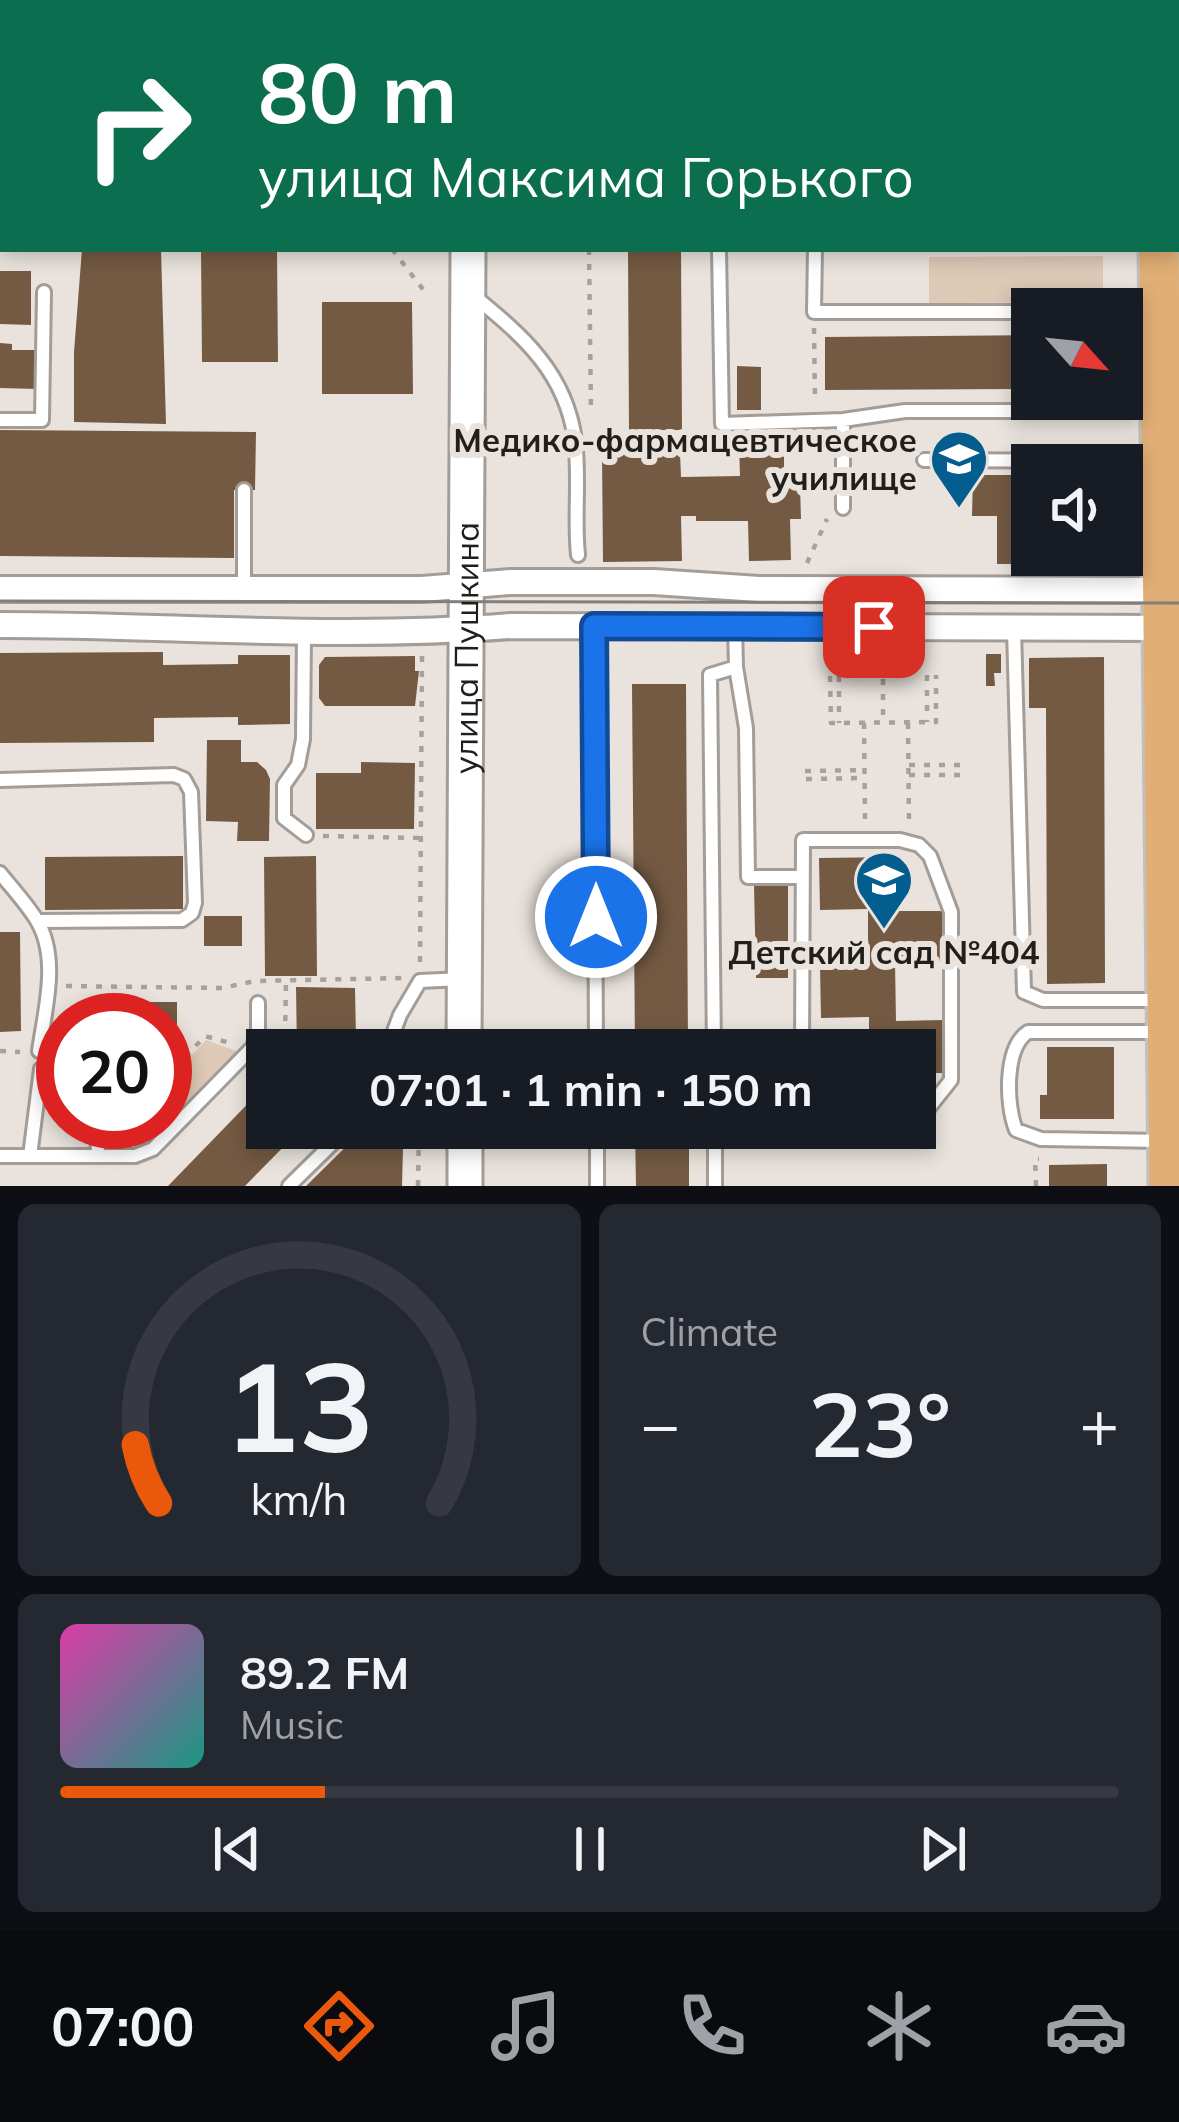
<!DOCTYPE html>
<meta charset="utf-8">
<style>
body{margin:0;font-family:Mulish,sans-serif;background:#242831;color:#f1f3f6;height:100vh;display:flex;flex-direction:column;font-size:45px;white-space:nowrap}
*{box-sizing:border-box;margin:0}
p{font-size:39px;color:#9ea1a6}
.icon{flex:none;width:66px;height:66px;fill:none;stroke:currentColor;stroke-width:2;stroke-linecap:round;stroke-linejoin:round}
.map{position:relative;height:1186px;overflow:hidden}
.sheet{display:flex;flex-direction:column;gap:18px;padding:18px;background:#0d0f14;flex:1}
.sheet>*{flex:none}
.guide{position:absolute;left:0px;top:0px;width:1179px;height:252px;box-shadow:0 6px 18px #0003;background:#0b6e4f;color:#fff;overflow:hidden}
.needle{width:78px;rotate:117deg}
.tools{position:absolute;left:1011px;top:288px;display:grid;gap:24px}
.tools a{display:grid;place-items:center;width:132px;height:132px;border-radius:0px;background:#171b24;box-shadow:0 6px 18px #0003;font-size:60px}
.speed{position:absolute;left:36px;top:993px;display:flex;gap:24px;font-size:60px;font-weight:700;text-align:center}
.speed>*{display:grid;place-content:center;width:156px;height:156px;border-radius:50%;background:#171b24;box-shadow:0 6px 18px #0003;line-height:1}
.speed .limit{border:18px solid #d22;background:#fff;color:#111}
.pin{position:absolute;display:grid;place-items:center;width:102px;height:102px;color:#fff;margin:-51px;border-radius:24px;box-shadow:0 6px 18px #0006}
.me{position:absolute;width:132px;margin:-66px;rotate:0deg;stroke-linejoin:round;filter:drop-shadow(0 0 9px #0008)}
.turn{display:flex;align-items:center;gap:42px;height:252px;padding:0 60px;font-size:54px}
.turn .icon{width:156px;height:156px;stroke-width:2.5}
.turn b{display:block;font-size:84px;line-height:102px}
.big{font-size:90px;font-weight:700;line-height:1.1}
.sheet .tile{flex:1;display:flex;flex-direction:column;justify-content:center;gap:18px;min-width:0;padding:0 42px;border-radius:18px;background:#242831}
.sheet .dial{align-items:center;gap:0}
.dial svg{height:312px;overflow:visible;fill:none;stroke:#363941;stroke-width:7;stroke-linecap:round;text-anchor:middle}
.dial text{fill:#f1f3f6;stroke:none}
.song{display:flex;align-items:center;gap:36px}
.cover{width:144px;height:144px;border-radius:18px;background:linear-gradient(135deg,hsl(320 70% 55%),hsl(170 70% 35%))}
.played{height:12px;border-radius:6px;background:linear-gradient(90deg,#ea580c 25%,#363941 25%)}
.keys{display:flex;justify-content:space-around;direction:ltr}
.heat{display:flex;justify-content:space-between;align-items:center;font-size:66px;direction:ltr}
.sheet .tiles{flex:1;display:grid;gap:18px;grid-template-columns:1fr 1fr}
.tile:last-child{grid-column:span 2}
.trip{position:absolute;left:246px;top:1029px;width:690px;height:120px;border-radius:0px;background:#171b24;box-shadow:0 6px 18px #0003;font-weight:700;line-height:120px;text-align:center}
.tabs{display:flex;height:192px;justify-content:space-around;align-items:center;background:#090b0e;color:#9ea1a6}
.tabs .icon{width:84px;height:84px}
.tabs .active{color:#ea580c}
.tabs b{font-size:54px;color:#f1f3f6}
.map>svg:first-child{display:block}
.green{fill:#dec8b6}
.building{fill:#745a43}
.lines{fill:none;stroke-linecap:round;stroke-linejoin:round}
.service-casing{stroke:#a39c97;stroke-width:18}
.minor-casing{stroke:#a39c97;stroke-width:30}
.secondary-casing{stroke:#a39c97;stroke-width:39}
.primary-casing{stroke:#c1c0bf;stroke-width:45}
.path{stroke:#a7a19c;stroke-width:4.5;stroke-dasharray:6 9;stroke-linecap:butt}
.service{stroke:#fff;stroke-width:12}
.minor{stroke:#fff;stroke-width:24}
.secondary{stroke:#fff;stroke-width:33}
.primary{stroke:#e1af75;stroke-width:39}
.tram{stroke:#837e7a;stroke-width:3}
.route-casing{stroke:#114b97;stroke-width:30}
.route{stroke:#1a73e8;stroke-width:21}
.labels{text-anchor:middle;stroke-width:12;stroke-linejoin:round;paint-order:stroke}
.poi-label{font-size:33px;font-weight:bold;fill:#211e1c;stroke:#eae3dd;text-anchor:end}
.street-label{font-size:33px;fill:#211e1c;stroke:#eae3dd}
</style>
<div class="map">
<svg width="1179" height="1186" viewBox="0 0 1179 1186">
<rect width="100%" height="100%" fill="#eae3dd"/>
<path class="green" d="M1103,256V302L929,303V257Z
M206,1040L236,1051L233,1058L170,1122L165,1118V1083Z"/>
<path class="building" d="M82,249H161L166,424L74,422V352Z
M201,249H277L278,362H202Z
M628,249H681L682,430H629Z
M0,271H31V325L0,324Z
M322,302H412L413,394H322Z
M1032,335V389L825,390V337Z
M0,343L12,344V350H37L36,389L0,388Z
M737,366L761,367V410H737Z
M0,430L256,432L255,490H234V558L0,556Z
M784,443V486H800L801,519H790L791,560L749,561L748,521H696V516H681L682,561L603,562L602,453L680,452L681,477L740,476L739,444Z
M973,475H1023V508H1032V555H1110V558L1105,564H997V516H972Z
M163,652V665L238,664V655H290V724L238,725V717L154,718V742L0,743V653Z
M986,654H1001V673H994L995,686H986Z
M415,656V671H419L415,706H325L319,698V665L325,657Z
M1104,657L1105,983L1047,984L1046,708H1029V658Z
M632,684H686L688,1050H635Z
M207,740H241V762H257L266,770L270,779L269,841H237L238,822L206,821Z
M361,762L415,763L414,829H316V773H361Z
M183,856V909L45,910V857Z
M316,856L317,976H265L264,857Z
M895,857V911H942L943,962H895L896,1021L943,1020L944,1073H915V1050H869V1017L821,1018L820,966L868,965V909L820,910L819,858Z
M754,885H788V978H756Z
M204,916H242V946H204Z
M0,932H20L21,1031L0,1032Z
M296,987L355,988L356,1039L352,1050H297Z
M103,1002H177V1056H165V1020H103Z
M1047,1047H1114V1119H1040V1095H1047Z
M267,1084V1128H302L245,1186H168Z
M365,1128H381L403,1149L402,1186H306Z
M635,1128H689V1186H636Z
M1107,1164V1186H1049V1165Z"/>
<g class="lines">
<defs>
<path id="service" d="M716,0V3
M829,0V3
M167,3L168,0
M1176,133H1179
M719,249L722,424L843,420L905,411H1153
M815,249L814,312H1032
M474,296C523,336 566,373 575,440C580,478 574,517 578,555
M1122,311L1157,312
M0,420H42L44,292
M843,420V508
M924,460L1154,461
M244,588V490
M594,626L596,1050
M1014,629L1024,992L1043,1000H1159
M304,634L303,739L298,765L284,785V818L306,835
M736,667L746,728L748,877H802
M0,780L174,775L184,779L191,792L195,903L192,913L182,920L37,921
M0,873C12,888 26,903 36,919C60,957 45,1009 39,1051
M94,1010V1020
M1160,1032H1028C1004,1048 1006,1105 1016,1130L1041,1139L1164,1141
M387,1050L400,1015L420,981L463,979
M714,1050L710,675L736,667L735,627
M802,1050L803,840H900L919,845L930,856L951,912V1080L908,1134L802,1137V1128
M97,1122L98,1156
M597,1128V1186
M715,1128V1186
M0,1156H135L153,1149L253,1047L258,1032V1003
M30,1156L41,1069
M289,1186L348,1128"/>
<path id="minor" d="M0,589H422L511,582H654L759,589L1177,590
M0,625C171,625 340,640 511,626L1173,628"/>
<g id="secondary">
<path d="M468,0V3"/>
<path id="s1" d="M464,1050L468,249"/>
<path d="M465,1186V1128"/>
</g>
<path id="primary" d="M1150,0V3
M1159,249L1169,1186"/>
</defs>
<use href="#service" class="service-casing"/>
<use href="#minor" class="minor-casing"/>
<use href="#secondary" class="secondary-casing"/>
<use href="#primary" class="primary-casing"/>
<path class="path" d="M586,0L587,3
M988,0L991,3
M390,3L393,0
M924,3L926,0
M1179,67V114
M392,249L425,292
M589,249L591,412
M814,328L815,401
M594,436L706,435
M807,563L827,519
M883,649V721
M927,675V722
M830,676L831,723L936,722V675
M839,676V723
M864,723L865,819
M908,723L909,825
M909,765H962
M805,771L864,770
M909,775H962
M806,779L864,778
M323,836L419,838
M420,962L422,655
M66,986L222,988L255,981L402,978
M280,1050L285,1038L286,981
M419,1050L420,1021
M0,1051L20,1052
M165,1079L205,1036L230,1043
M418,1186L419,1128
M1036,1186L1035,1159H1039"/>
<use href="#service" class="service"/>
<use href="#minor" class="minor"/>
<use href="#secondary" class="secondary"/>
<use href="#primary" class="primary"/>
<path class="tram" d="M0,601L1179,603"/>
</g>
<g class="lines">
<defs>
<path id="route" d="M596,917L594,626L874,627"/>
</defs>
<use href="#route" class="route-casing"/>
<use href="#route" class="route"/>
</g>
<defs>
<symbol id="university-pin" viewBox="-11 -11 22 30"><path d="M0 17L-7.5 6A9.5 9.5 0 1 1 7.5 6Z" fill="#035e8f" stroke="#eae3dd"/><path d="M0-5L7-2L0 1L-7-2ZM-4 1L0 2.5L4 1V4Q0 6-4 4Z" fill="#fff"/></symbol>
<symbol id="school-pin" viewBox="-11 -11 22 30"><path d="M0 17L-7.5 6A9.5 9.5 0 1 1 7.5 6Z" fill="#035e8f" stroke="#eae3dd"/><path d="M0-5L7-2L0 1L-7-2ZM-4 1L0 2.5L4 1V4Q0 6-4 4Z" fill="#fff"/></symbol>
</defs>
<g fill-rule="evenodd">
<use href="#university-pin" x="926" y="426" width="66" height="90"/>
<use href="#school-pin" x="851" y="847" width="66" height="90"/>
</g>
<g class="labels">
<g class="poi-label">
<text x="917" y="452">Медико-фармацевтическое<tspan x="917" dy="38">училище</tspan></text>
<text x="884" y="964" text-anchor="middle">Детский сад №404</text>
</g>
<g class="street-label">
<text dy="12" stroke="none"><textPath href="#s1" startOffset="402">улица Пушкина</textPath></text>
</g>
</g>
</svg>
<div class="tools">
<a><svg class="needle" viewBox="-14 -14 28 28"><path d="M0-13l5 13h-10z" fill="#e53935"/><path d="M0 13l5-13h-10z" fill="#9ea1a6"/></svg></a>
<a><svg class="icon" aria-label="sound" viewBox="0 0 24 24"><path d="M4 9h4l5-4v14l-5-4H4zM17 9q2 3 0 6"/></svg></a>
</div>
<div class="speed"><div class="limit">20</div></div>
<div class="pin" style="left:874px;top:627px;background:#d93025"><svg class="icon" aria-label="arrive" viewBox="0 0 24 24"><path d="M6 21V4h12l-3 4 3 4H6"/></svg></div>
<svg class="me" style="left:596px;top:917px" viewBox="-20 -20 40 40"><circle r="17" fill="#1a73e8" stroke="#fff" stroke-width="3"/><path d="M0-11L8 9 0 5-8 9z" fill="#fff"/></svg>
<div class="trip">07:01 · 1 min · 150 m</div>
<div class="guide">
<div class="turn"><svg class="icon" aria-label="right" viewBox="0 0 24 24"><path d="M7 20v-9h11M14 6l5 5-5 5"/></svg><div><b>80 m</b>улица Максима Горького</div></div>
</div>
</div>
<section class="sheet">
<div class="tiles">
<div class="tile dial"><svg viewBox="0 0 100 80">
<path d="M14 69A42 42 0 1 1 86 69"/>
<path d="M14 69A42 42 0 0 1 8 54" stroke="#ea580c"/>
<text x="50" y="56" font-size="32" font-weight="700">13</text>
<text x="50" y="72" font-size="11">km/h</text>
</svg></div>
<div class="tile"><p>Climate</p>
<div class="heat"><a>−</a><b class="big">23°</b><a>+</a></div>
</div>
<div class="tile">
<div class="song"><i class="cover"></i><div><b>89.2 FM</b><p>Music</p></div></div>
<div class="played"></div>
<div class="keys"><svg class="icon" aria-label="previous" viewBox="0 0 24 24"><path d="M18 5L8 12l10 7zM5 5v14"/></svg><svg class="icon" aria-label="pause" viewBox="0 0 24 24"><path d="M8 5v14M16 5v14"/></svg><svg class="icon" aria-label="next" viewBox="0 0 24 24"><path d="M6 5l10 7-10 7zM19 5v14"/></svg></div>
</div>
</div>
</section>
<nav class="tabs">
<b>07:00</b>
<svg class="icon active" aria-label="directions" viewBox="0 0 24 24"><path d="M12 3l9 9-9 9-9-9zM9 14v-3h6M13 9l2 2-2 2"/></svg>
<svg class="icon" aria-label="music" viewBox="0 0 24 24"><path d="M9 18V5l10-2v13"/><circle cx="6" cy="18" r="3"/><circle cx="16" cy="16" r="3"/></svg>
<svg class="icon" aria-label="phone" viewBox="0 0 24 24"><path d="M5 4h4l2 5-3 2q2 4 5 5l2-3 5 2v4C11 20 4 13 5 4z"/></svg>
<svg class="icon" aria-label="climate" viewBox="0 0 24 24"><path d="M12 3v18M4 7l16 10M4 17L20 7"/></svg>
<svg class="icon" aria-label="car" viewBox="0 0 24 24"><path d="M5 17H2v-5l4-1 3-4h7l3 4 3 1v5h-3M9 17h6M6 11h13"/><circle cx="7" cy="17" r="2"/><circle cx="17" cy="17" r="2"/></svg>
</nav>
